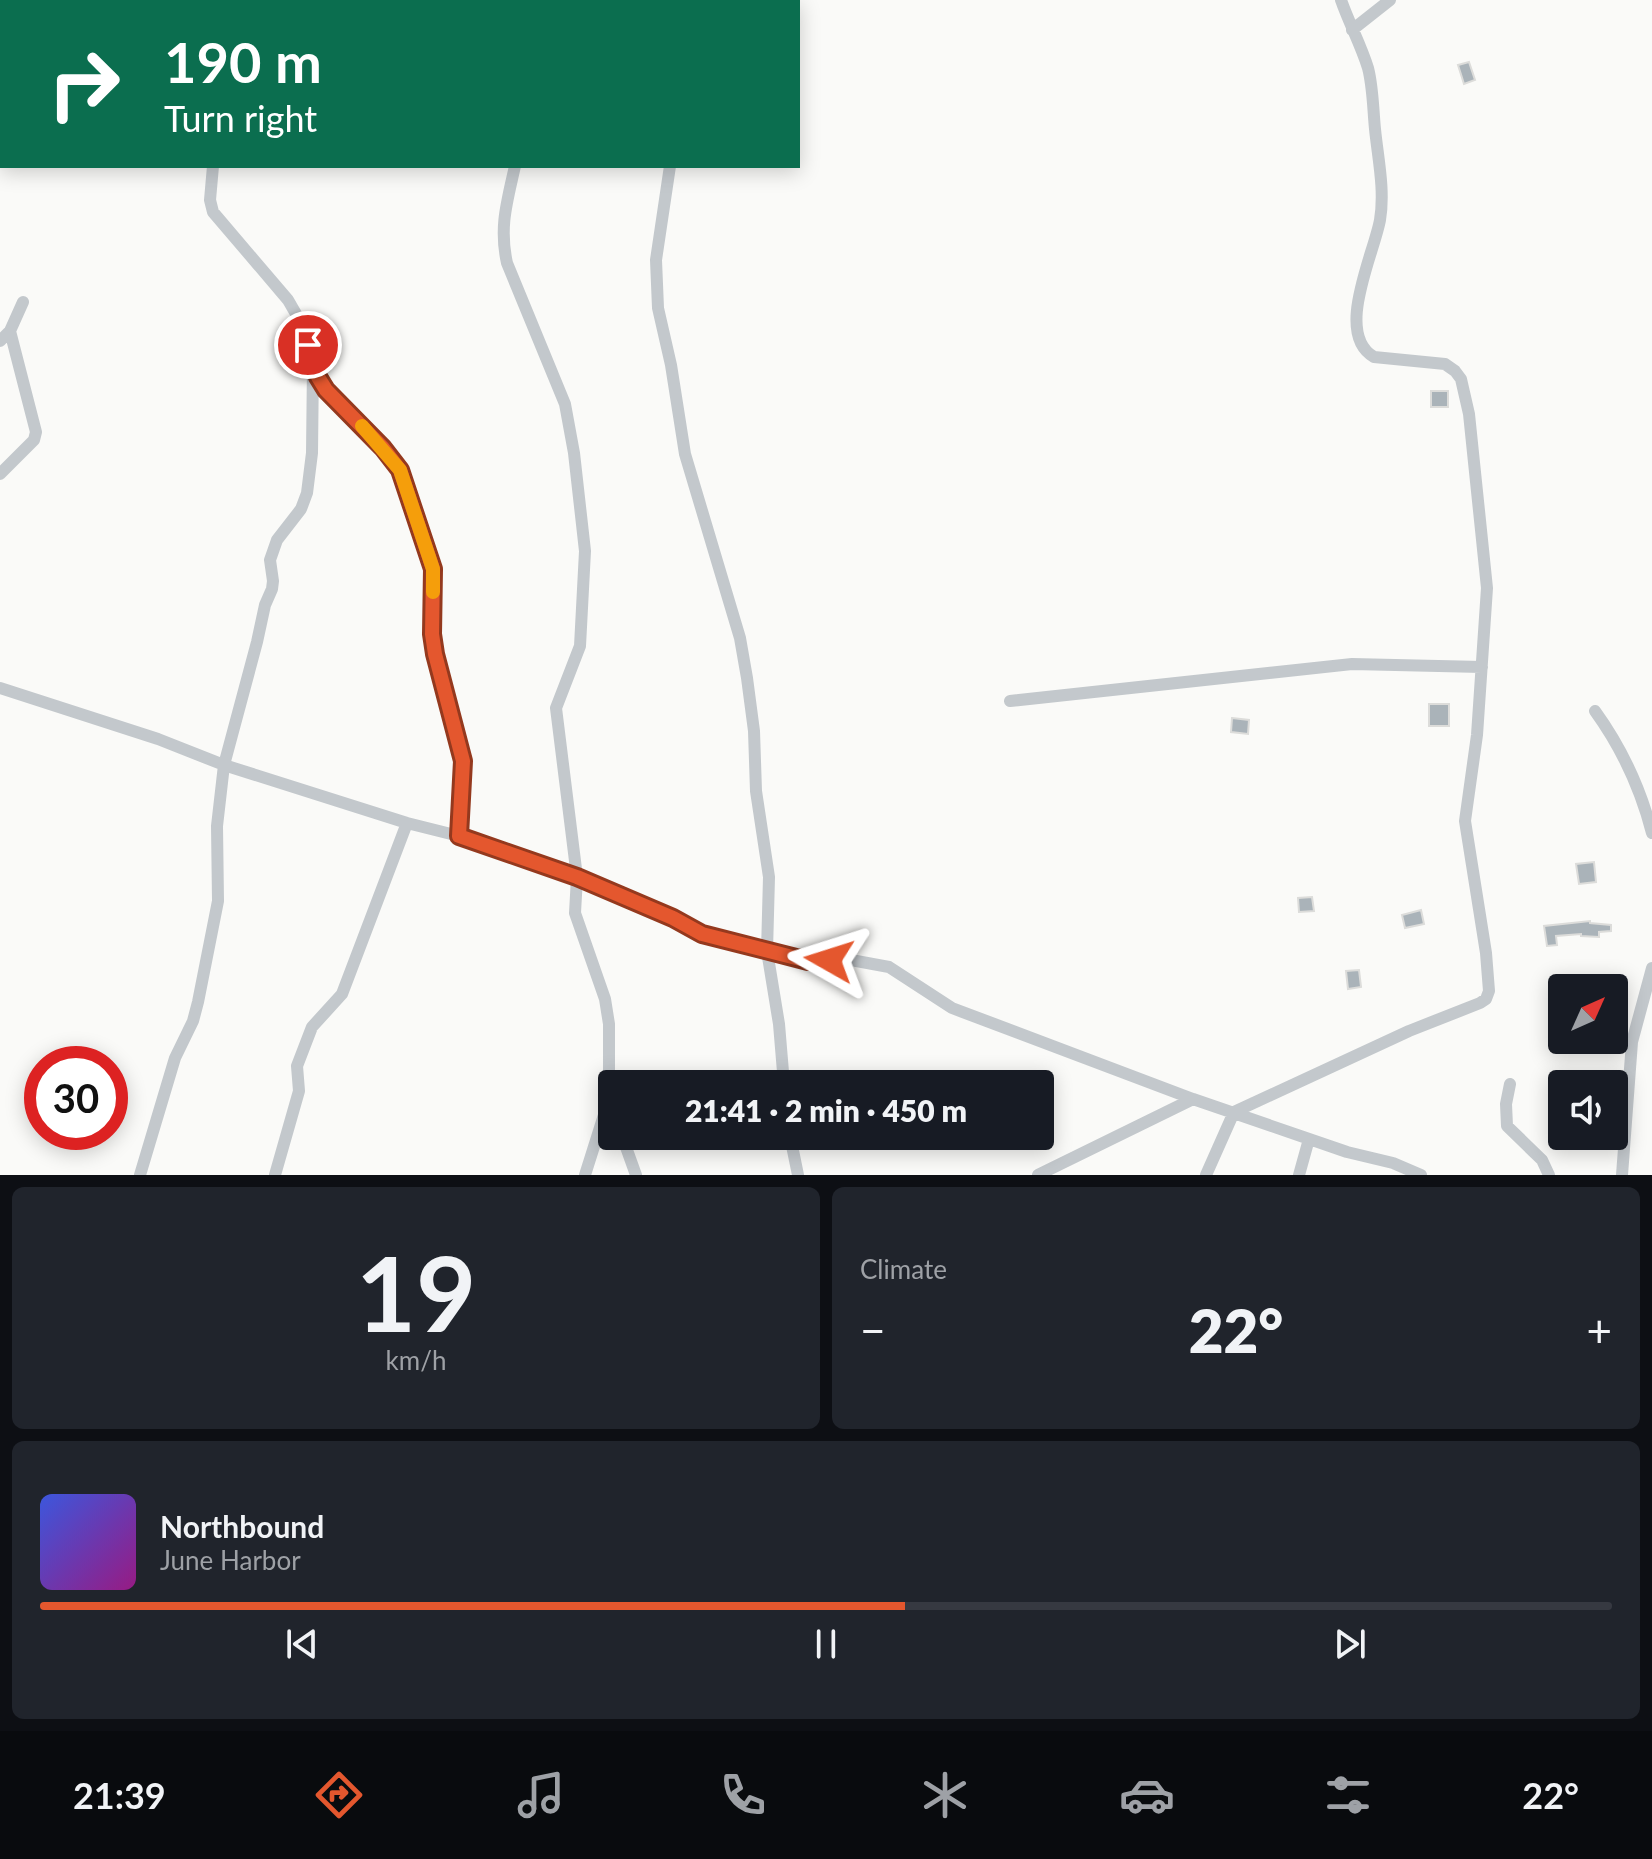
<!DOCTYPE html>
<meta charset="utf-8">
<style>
body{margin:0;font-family:Lato,sans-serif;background:#20242c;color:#f1f3f6;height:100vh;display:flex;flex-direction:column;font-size:30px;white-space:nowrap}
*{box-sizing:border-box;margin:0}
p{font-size:26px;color:#9ea1a6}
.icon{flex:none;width:44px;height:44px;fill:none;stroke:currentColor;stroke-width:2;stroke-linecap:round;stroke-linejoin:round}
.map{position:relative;height:1175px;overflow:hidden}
.panel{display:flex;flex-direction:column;gap:12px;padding:12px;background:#0d0f14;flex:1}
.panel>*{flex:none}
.guide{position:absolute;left:0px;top:0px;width:800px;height:168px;box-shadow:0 4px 20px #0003;background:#0b6e4f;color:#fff;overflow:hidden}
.needle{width:52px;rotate:45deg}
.controls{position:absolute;left:1548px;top:974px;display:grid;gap:16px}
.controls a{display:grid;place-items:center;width:80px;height:80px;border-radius:8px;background:#171b24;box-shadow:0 4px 20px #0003;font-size:40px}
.speed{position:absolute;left:24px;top:1046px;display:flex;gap:16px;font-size:40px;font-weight:700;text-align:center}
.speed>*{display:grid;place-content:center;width:104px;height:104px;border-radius:50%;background:#171b24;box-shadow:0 4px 20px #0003;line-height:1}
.speed .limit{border:12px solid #d22;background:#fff;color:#111}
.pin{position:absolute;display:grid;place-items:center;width:68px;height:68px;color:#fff;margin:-34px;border:4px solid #fff;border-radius:50%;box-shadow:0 2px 8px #0007}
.me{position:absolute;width:88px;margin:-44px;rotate:276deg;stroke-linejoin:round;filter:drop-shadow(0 0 6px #0008)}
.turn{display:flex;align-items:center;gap:28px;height:168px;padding:0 32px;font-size:36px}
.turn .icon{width:104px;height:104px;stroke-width:2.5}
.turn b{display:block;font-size:56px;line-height:68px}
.big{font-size:60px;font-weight:800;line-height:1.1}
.panel .tile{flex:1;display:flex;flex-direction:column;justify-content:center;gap:12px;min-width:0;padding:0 28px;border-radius:12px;background:#20242c}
.panel .dial{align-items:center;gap:0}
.dial b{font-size:104px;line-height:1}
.song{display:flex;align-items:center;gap:24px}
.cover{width:96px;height:96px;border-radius:12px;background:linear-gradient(135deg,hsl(230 70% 55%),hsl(310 70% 35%))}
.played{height:8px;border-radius:4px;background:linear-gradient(90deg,#e4572e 55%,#363941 55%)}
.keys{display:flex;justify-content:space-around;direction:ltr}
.heat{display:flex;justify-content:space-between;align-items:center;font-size:44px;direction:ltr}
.panel .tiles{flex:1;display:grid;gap:12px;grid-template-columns:1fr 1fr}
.tile:last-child{grid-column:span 2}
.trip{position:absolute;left:598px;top:1070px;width:456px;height:80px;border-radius:8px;background:#171b24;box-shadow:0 4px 20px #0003;font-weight:800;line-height:80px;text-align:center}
.tab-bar{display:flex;height:128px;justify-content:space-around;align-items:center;background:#090b0e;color:#9ea1a6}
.tab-bar .icon{width:56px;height:56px}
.tab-bar .current{color:#e4572e}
.tab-bar b{font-size:36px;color:#f1f3f6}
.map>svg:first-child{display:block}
.building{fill:#aab3b9;stroke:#dcdcda;stroke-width:2}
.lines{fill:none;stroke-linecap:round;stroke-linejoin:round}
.minor{stroke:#c3c8cc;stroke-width:12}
.route-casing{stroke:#94391e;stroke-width:20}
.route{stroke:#e4572e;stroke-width:14}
.slow{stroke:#f59e0b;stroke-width:14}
</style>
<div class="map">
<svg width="1652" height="1175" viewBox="0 0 1652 1175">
<rect width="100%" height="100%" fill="#fafaf8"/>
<path class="building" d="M1469,62L1475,80L1464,84L1458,65Z
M1431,391H1448V407H1431Z
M1429,704H1449V726H1429Z
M1232,718L1249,720L1248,734L1231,732Z
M1594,862L1596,882L1579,884L1576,864Z
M1312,897L1314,911L1299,912L1298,898Z
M1421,910L1424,924L1405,928L1402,915Z
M1590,921V923L1611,925V931L1599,932V937L1581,936V934L1556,936L1557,945L1547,946L1544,926Z
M1359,970L1361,987L1348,989L1346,971Z"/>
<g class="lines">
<path class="minor" d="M214,0L215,2
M518,0V2
M715,2L716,0
M0,12H2
M1352,30L1390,0
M213,166L210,200L213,212L288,300L303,326L313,363L326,390L383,448L400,470L410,496L433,569L432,634L435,654L463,761L459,836
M515,166C507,202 499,227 507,263L565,404L574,453L585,551L580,646L556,708L577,877L575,913L605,999L609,1024V1099L612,1106
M670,166L656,260L658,308L671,365L685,454L740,638L747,678L754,731L756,791L769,877L767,951L779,1024L784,1084
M0,341L10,331L23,302
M0,474L34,440L36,432L10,331
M0,688L158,739L224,765L407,823L459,836L577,877L667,915L702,934L808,961L851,960L889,967L952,1008L1193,1099L1347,1152L1393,1163L1421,1175
M1010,701L1352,664L1482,667
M1595,711C1621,747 1641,790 1652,833
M1510,1084L1506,1104L1507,1126L1542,1160L1549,1175
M622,1136L636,1175
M790,1136L798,1175
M140,1175L175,1058L193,1021L198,1002L218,901L217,826L224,765L257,642L265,605L272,589L273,581L270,560L277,540L301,509L307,493L312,453L313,363
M275,1175L299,1091L297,1066L312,1027L342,994L407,823
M585,1175L609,1099
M1038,1175L1193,1099
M1206,1175L1234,1112L1409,1031L1480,1003L1486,999L1489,991L1486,953L1465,821L1477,735L1487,588L1469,414L1461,379L1455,371L1445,364L1374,357C1334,334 1374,254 1380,220C1385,190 1378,159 1375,129C1373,109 1373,87 1368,68C1361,45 1349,23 1341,0
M1299,1175L1309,1139
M1622,1175L1632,1042L1652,968"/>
</g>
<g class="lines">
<defs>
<path id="route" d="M308,345L318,377L326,390L383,448L400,470L433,569L432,634L435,654L463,761L459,836L577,877L673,918L702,934L808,961L829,960"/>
</defs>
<use href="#route" class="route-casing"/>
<use href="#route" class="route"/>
<path class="slow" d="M362,426L400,470L433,569V592"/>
</g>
</svg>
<div class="controls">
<a><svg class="needle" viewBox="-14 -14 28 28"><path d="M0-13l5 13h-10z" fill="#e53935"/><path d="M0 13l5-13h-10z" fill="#9ea1a6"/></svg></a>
<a><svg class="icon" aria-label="sound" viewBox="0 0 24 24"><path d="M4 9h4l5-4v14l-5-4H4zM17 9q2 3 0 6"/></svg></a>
</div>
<div class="speed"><div class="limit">30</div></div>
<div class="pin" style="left:308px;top:345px;background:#d93025"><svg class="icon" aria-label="arrive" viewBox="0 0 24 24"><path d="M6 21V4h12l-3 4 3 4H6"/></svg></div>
<svg class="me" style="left:829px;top:960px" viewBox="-20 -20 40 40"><path d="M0-17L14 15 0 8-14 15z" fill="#e4572e" stroke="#fff" stroke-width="4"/></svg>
<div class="trip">21:41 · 2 min · 450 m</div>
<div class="guide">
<div class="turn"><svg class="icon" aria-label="right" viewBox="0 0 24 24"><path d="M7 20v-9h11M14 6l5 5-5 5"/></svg><div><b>190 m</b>Turn right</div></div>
</div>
</div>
<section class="panel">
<div class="tiles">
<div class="tile dial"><b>19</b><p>km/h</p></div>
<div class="tile"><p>Climate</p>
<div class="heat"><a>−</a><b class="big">22°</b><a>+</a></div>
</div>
<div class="tile">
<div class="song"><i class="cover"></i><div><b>Northbound</b><p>June Harbor</p></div></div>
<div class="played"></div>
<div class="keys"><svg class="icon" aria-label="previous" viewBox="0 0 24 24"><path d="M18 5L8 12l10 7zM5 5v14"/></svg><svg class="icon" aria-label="pause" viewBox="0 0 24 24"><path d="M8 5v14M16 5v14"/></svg><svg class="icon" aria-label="next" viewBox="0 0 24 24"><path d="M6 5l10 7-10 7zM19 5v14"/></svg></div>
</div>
</div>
</section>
<nav class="tab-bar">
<b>21:39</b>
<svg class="icon current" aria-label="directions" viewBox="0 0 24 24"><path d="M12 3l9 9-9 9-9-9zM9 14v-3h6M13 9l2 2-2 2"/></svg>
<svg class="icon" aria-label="music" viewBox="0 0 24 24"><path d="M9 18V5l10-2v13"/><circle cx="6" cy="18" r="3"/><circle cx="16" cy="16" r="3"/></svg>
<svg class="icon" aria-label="phone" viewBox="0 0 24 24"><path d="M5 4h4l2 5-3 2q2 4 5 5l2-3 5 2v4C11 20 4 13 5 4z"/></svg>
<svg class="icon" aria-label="climate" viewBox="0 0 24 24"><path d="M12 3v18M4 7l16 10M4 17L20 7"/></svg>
<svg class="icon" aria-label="car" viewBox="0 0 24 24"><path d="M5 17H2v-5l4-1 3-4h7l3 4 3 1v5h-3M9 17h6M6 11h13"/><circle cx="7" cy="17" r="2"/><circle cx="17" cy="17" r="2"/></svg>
<svg class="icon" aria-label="filters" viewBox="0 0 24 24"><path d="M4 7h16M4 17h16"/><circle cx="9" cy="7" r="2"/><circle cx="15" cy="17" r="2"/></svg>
<b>22°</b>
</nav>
